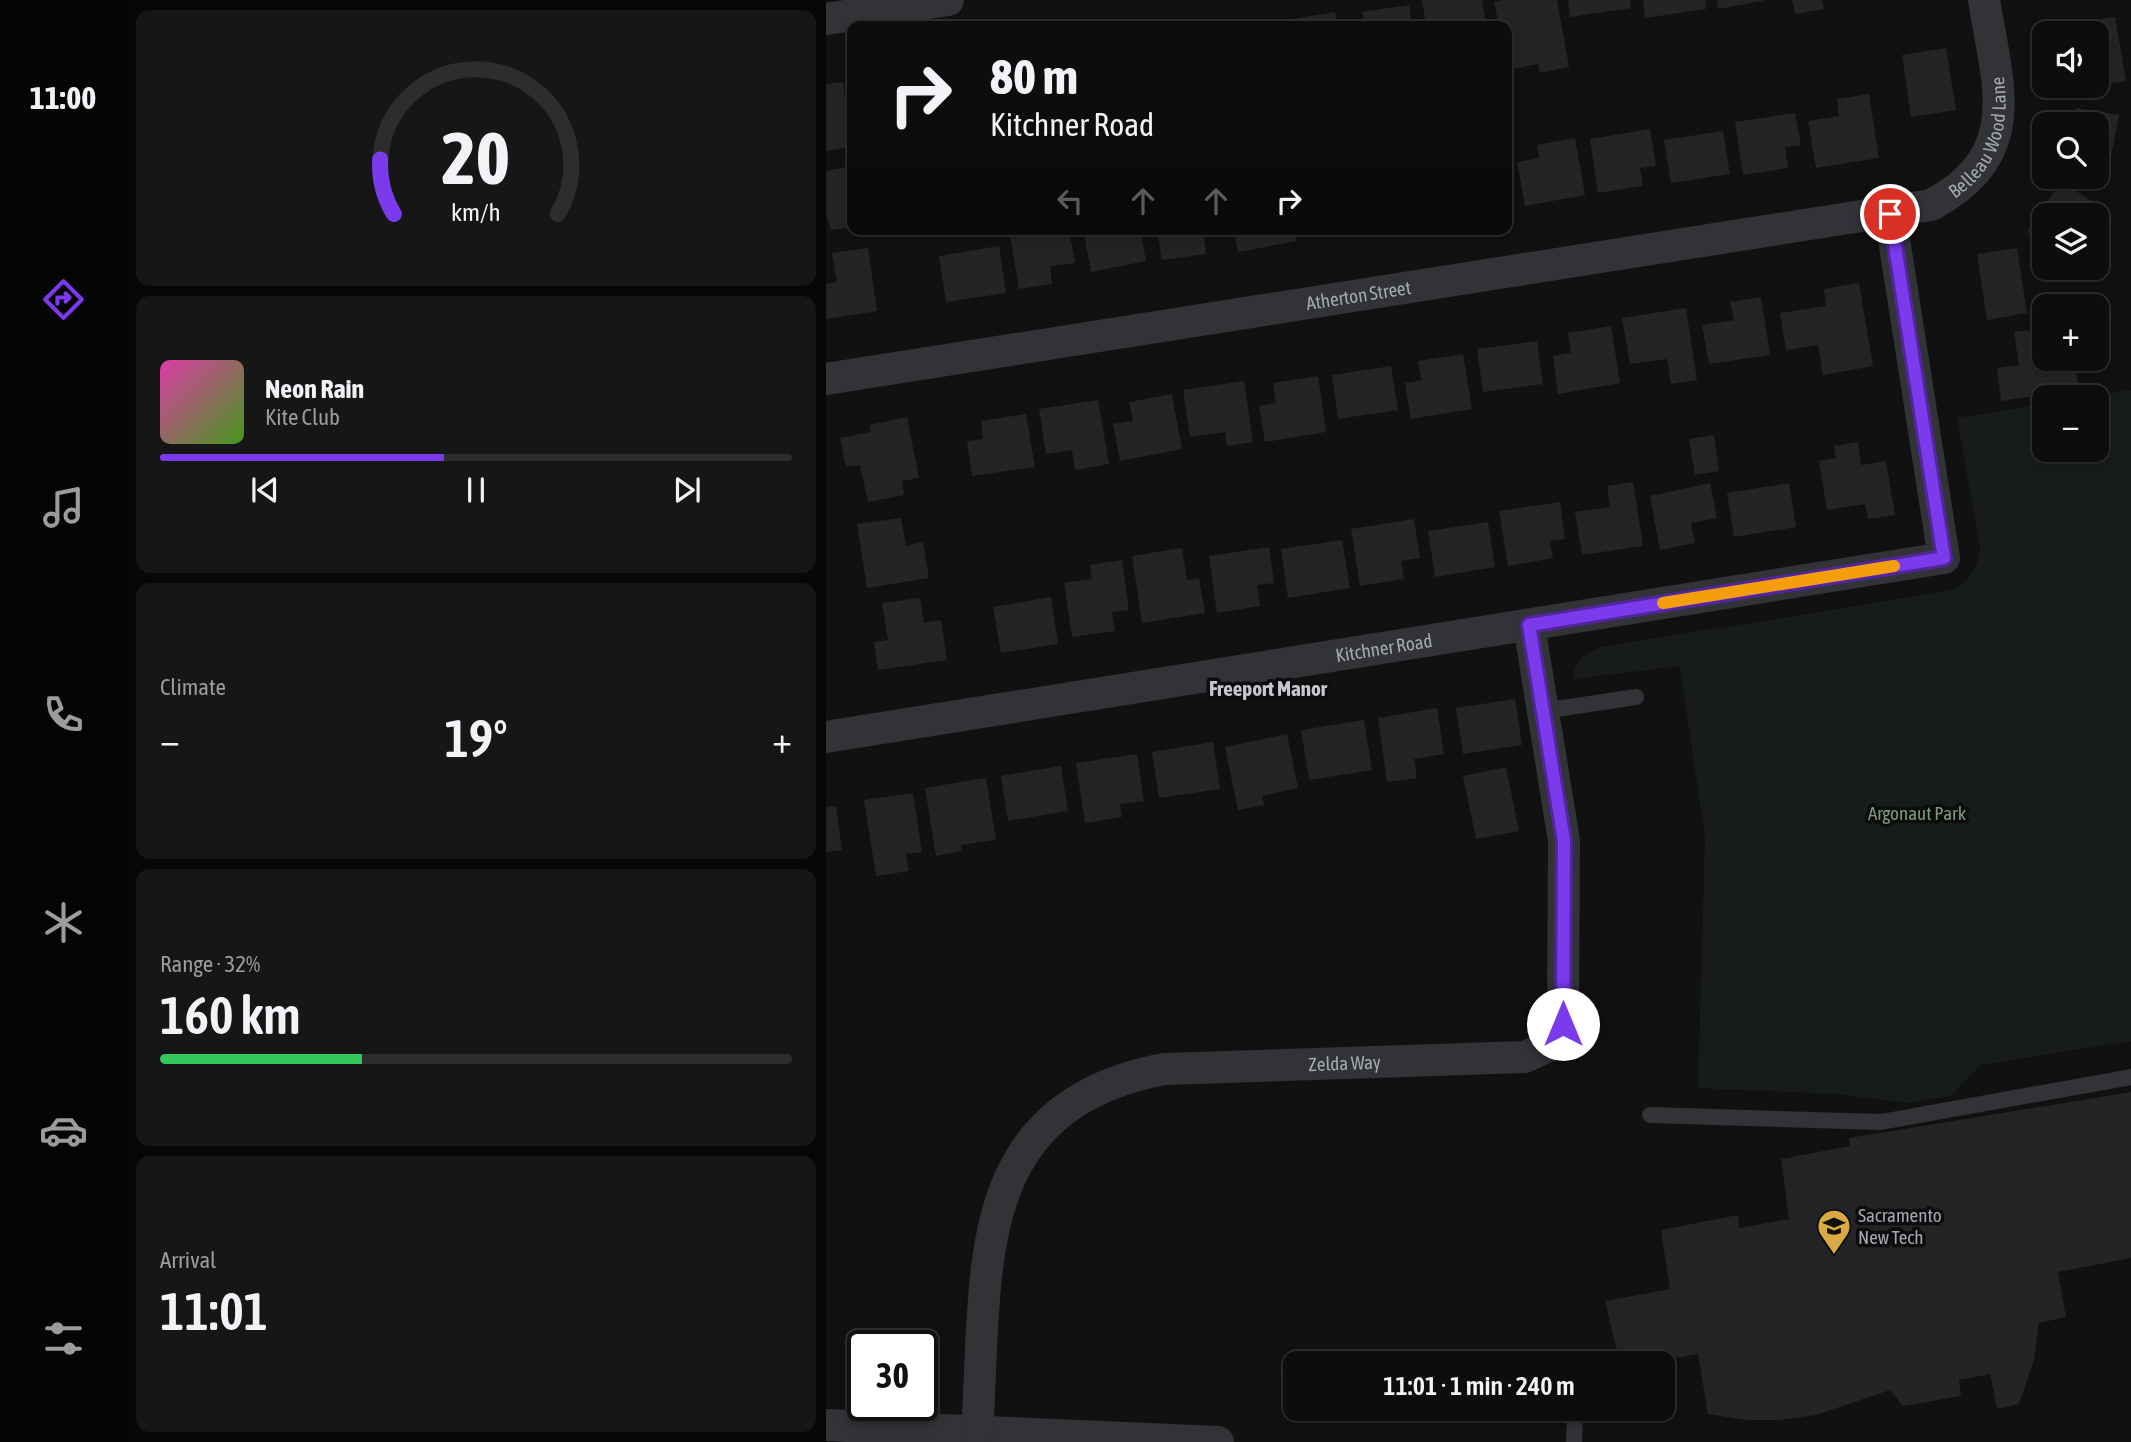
<!DOCTYPE html>
<meta charset="utf-8">
<style>
body{margin:0;font-family:"Asap Condensed",sans-serif;background:#161617;color:#f1f3f6;height:100vh;display:flex;flex-direction:column;font-size:26px;white-space:nowrap}
*{box-sizing:border-box;margin:0}
p{font-size:23px;color:#9a9c9e}
.icon{flex:none;width:38px;height:38px;fill:none;stroke:currentColor;stroke-width:2;stroke-linecap:round;stroke-linejoin:round}
.map{position:relative;flex:1;overflow:hidden}
.sheet{display:flex;flex-direction:column;gap:10px;padding:10px;background:#070708;width:700px}
.sheet>*{flex:none}
.banner{position:absolute;left:21px;top:21px;width:665px;height:214px;border-radius:14px;box-shadow:0 4px 10px #0003,0 0 0 2px #2d2d2e;background:#0d0d0e;color:#f1f3f6;overflow:hidden}
.fabs{position:absolute;left:1206px;top:21px;display:grid;gap:14px}
.fabs a{display:grid;place-items:center;width:77px;height:77px;border-radius:14px;background:#0d0d0e;box-shadow:0 4px 10px #0003,0 0 0 2px #2d2d2e;font-size:35px}
.speed{position:absolute;left:21px;top:1330px;display:flex;gap:14px;font-size:35px;font-weight:700;text-align:center}
.speed>*{display:grid;place-content:center;width:91px;height:91px;border-radius:50%;background:#0d0d0e;box-shadow:0 4px 10px #0003,0 0 0 2px #2d2d2e;line-height:1}
.speed .limit{border:4px solid #111;border-radius:10px;background:#fff;color:#111}
.pin{position:absolute;display:grid;place-items:center;width:60px;height:60px;color:#fff;margin:-30px;border:4px solid #fff;border-radius:50%;box-shadow:0 2px 7px #0007}
.me{position:absolute;width:77px;margin:-38px;rotate:0deg;stroke-linejoin:round;filter:drop-shadow(0 0 5px #0008)}
.turn{display:flex;align-items:center;gap:24px;height:147px;padding:0 28px;font-size:32px}
.turn .icon{width:91px;height:91px;stroke-width:2.5}
.turn b{display:block;font-size:49px;line-height:60px}
.lanes{display:flex;align-items:center;height:66px;padding:0 28px;background:#0003;justify-content:center;gap:35px;direction:ltr}
.lanes .off{opacity:.35}
.big{font-size:52px;font-weight:600;line-height:1.1}
.sheet .tile{flex:1;display:flex;flex-direction:column;justify-content:center;gap:10px;min-width:0;padding:0 24px;border-radius:14px;background:#161617}
.sheet .dial{align-items:center;gap:0}
.dial svg{height:182px;overflow:visible;fill:none;stroke:#2d2d2e;stroke-width:7;stroke-linecap:round;text-anchor:middle}
.dial text{fill:#f1f3f6;stroke:none}
.song{display:flex;align-items:center;gap:21px}
.cover{width:84px;height:84px;border-radius:10px;background:linear-gradient(135deg,hsl(320 70% 55%),hsl(100 70% 35%))}
.played{height:7px;border-radius:4px;background:linear-gradient(90deg,#7c3aed 45%,#2d2d2e 45%)}
.keys{display:flex;justify-content:space-around;direction:ltr}
.heat{display:flex;justify-content:space-between;align-items:center;font-size:38px;direction:ltr}
.charge{height:10px;border-radius:5px;background:linear-gradient(90deg,#34c759 32%,#2d2d2e 0)}
.trip{position:absolute;left:457px;top:1351px;width:392px;height:70px;border-radius:14px;background:#0d0d0e;box-shadow:0 4px 10px #0003,0 0 0 2px #2d2d2e;font-weight:600;line-height:70px;text-align:center}
main{display:flex;flex:1;min-height:0}
.menu{display:flex;flex-direction:column;width:126px;justify-content:space-around;align-items:center;background:#050506;color:#9a9c9e}
.menu .icon{width:49px;height:49px}
.menu .active{color:#7c3aed}
.menu b{font-size:32px;color:#f1f3f6}
.map>svg:first-child{display:block}
.green{fill:#181c19}
.building{fill:#242426}
.lines{fill:none;stroke-linecap:round;stroke-linejoin:round}
.service{stroke:#323337;stroke-width:16}
.minor{stroke:#323337;stroke-width:32}
.route-casing{stroke:#51269a;stroke-width:18}
.route{stroke:#7c3aed;stroke-width:12}
.slow{stroke:#f59e0b;stroke-width:12}
.labels{text-anchor:middle;stroke-width:7;stroke-linejoin:round;paint-order:stroke}
.street-label{font-size:19px;fill:#a4a8b1;stroke:#0c0c0d}
.park-label{font-size:19px;fill:#7d9a80;stroke:#0c0c0d}
.poi-label{font-size:19px;fill:#a4a8b1;stroke:#0c0c0d;text-anchor:start}
.neighbourhood-label{font-size:21px;font-weight:bold;fill:#c4c7ce;stroke:#0c0c0d}
</style>
<main>
<nav class="menu">
<b>11:00</b>
<svg class="icon active" aria-label="directions" viewBox="0 0 24 24"><path d="M12 3l9 9-9 9-9-9zM9 14v-3h6M13 9l2 2-2 2"/></svg>
<svg class="icon" aria-label="music" viewBox="0 0 24 24"><path d="M9 18V5l10-2v13"/><circle cx="6" cy="18" r="3"/><circle cx="16" cy="16" r="3"/></svg>
<svg class="icon" aria-label="phone" viewBox="0 0 24 24"><path d="M5 4h4l2 5-3 2q2 4 5 5l2-3 5 2v4C11 20 4 13 5 4z"/></svg>
<svg class="icon" aria-label="climate" viewBox="0 0 24 24"><path d="M12 3v18M4 7l16 10M4 17L20 7"/></svg>
<svg class="icon" aria-label="car" viewBox="0 0 24 24"><path d="M5 17H2v-5l4-1 3-4h7l3 4 3 1v5h-3M9 17h6M6 11h13"/><circle cx="7" cy="17" r="2"/><circle cx="17" cy="17" r="2"/></svg>
<svg class="icon" aria-label="filters" viewBox="0 0 24 24"><path d="M4 7h16M4 17h16"/><circle cx="9" cy="7" r="2"/><circle cx="15" cy="17" r="2"/></svg>
</nav>
<section class="sheet">
<div class="tile dial"><svg viewBox="0 0 100 80">
<path d="M14 69A42 42 0 1 1 86 69"/>
<path d="M14 69A42 42 0 0 1 8 45" stroke="#7c3aed"/>
<text x="50" y="56" font-size="32" font-weight="700">20</text>
<text x="50" y="72" font-size="11">km/h</text>
</svg></div>
<div class="tile">
<div class="song"><i class="cover"></i><div><b>Neon Rain</b><p>Kite Club</p></div></div>
<div class="played"></div>
<div class="keys"><svg class="icon" aria-label="previous" viewBox="0 0 24 24"><path d="M18 5L8 12l10 7zM5 5v14"/></svg><svg class="icon" aria-label="pause" viewBox="0 0 24 24"><path d="M8 5v14M16 5v14"/></svg><svg class="icon" aria-label="next" viewBox="0 0 24 24"><path d="M6 5l10 7-10 7zM19 5v14"/></svg></div>
</div>
<div class="tile"><p>Climate</p>
<div class="heat"><a>−</a><b class="big">19°</b><a>+</a></div>
</div>
<div class="tile"><p>Range · 32%</p><b class="big">160 km</b><div class="charge"></div></div>
<div class="tile"><p>Arrival</p><b class="big">11:01</b></div>
</section>
<div class="map">
<svg width="1305" height="1442" viewBox="0 0 1305 1442">
<rect width="100%" height="100%" fill="#111112"/>
<path class="green" d="M1305,390V1041L1155,1065L1125,1096L1083,1103L1010,1094L872,1088L879,838L854,666L747,679C748,659 758,654 775,647L1129,590C1144,577 1153,567 1154,547L1131,418L1218,404V450H1270V397H1261Z"/>
<path class="building" d="M596,0H656L660,26H600Z
M677,0H731L743,67L714,73L712,64L682,70L681,26H673L668,2Z
M742,0H804L805,8L744,17Z
M817,0H879L880,9L819,18Z
M891,0H937V1L892,9Z
M966,0H996L998,9L969,14Z
M583,5L586,26H539L536,12Z
M509,12L511,26H461L460,20Z
M1289,17L1300,81L1270,86V33H1250L1249,23Z
M1120,48L1130,110L1085,117L1076,55Z
M17,82L26,147L0,151V84Z
M1043,94L1053,158L990,168L982,121L1013,116L1011,99Z
M1250,108L1293,115L1283,168L1270,166V124H1247Z
M969,113L975,145L959,147L962,168L917,175L909,122Z
M824,129L830,166L814,168L817,186L772,193L764,139Z
M897,131L904,174L845,183L838,140Z
M749,138L759,195L699,206L691,162L713,158L711,145Z
M26,166V227L5,230L0,215V171Z
M1235,181L1277,209L1272,215H1218V243L1201,232Z
M183,229H243L249,263L224,266L226,284L193,289Z
M257,229H314L320,261L265,272Z
M331,229H393V233L378,235L380,254L336,260Z
M408,229H468L471,241L412,252Z
M479,229H511V233L481,237Z
M173,246L180,293L120,302L113,256Z
M42,248L51,311L0,319V284L11,282L6,253Z
M1191,248L1201,313L1161,320L1151,254Z
M1033,283L1047,366L997,375L992,345L960,350L954,313L1000,306L998,289Z
M935,297L944,355L883,364L876,325L908,320L904,302Z
M860,308L871,380L845,384L841,359L804,364L796,318Z
M785,326L794,383L732,394L727,356L745,353L742,333Z
M1218,328V359H1248L1253,389L1175,401L1171,368L1193,365L1188,332Z
M711,341L717,384L657,392L651,349Z
M637,354L646,409L585,419L579,383L595,380L592,361Z
M565,366L572,410L512,419L506,375Z
M492,376L500,432L439,442L433,406L450,403L447,383Z
M418,381L427,442L401,446L399,432L364,437L357,390Z
M346,394L356,449L294,461L287,424L307,421L303,402Z
M272,400L283,464L249,470L246,450L220,454L213,409Z
M200,414L209,467L146,476L141,441L157,439L155,421Z
M81,417L93,478L76,481L78,495L42,502L34,465L20,467L14,438L45,432L43,425Z
M888,435L893,471L869,475L863,439Z
M1032,442L1035,465L1060,461L1069,515L1042,519L1039,504L1001,510L993,461L1010,458L1008,446Z
M807,482L817,546L756,555L749,512L784,507L781,486Z
M884,483L891,518L865,523L869,543L834,550L824,496Z
M963,483L970,527L908,537L901,493Z
M734,502L739,539L724,541L727,558L682,566L673,511Z
M75,518L80,546L97,542L103,578L41,588L31,524Z
M588,519L594,558L575,561L578,579L534,586L525,529Z
M662,522L669,567L609,577L602,531Z
M516,540L524,588L462,598L455,549Z
M443,547L448,583L431,585L434,606L391,613L383,556Z
M356,548L361,580L373,578L379,613L316,623L306,556Z
M296,560L303,610L286,612L289,631L246,637L238,583L266,579L264,565Z
M225,597L232,644L175,653L167,607Z
M94,598L98,623L115,620L121,660L52,670L48,642L62,640L56,603Z
M689,699L696,745L637,754L630,708Z
M611,708L618,754L588,759L591,778L561,782L552,718Z
M538,720L546,770L483,780L475,730Z
M461,734L472,788L436,796L438,805L412,810L399,747Z
M387,742L394,789L333,798L326,752Z
M311,754L318,801L294,804L296,817L259,823L250,763Z
M235,766L242,811L182,821L175,776Z
M680,767L693,831L650,839L637,776Z
M160,778L170,840L135,845L136,851L110,856L99,788Z
M87,793L96,852L80,854L83,871L50,876L38,800Z
M10,806L16,850L0,852V807Z
M1305,1092V1258L1232,1272L1240,1317L1213,1323L1208,1360L1193,1404L1171,1409L1164,1374L1133,1380L1135,1396L1077,1406L1064,1390L990,1415L952,1420H921L882,1414L872,1354L820,1363H794L779,1301L844,1289L835,1230L912,1215L913,1228L963,1219L955,1159L1024,1146L1023,1138Z"/>
<g class="lines">
<path class="service" d="M717,711L810,697
M824,1115L1055,1122L1305,1077
M748,1442L749,1412"/>
<g class="minor">
<path d="M0,19L122,0"/>
<path id="s1" d="M0,379L1105,205C1199,155 1172,87 1158,0"/>
<path id="s2" d="M0,737L1118,558L1064,214"/>
<path d="M0,1425L392,1442"/>
<path id="s3" d="M151,1431C162,1272 139,1107 338,1069L699,1057L723,1046L737,1024L738,841L703,625"/>
</g>
</g>
<g class="lines">
<defs>
<path id="route" d="M737,1024L738,841L703,625L1118,558L1064,214"/>
</defs>
<use href="#route" class="route-casing"/>
<use href="#route" class="route"/>
<path class="slow" d="M837,603L1068,566"/>
</g>
<defs>
<symbol id="school-pin" viewBox="-11 -11 22 30"><path d="M0 17L-7.5 6A9.5 9.5 0 1 1 7.5 6Z" fill="#daaa42" stroke="#0c0c0d"/><path d="M0-5L7-2L0 1L-7-2ZM-4 1L0 2.5L4 1V4Q0 6-4 4Z" fill="#111"/></symbol>
</defs>
<g fill-rule="evenodd">
<use href="#school-pin" x="989" y="1207" width="38" height="52"/>
</g>
<g class="labels">
<g class="street-label">
<text dy="7" stroke="none"><textPath href="#s1" startOffset="1208">Belleau Wood Lane</textPath></text>
<text dy="7" stroke="none"><textPath href="#s1" startOffset="539">Atherton Street</textPath></text>
<text dy="7" stroke="none"><textPath href="#s2" startOffset="565">Kitchner Road</textPath></text>
<text dy="7" stroke="none"><textPath href="#s3" startOffset="634">Zelda Way</textPath></text>
</g>
<g class="park-label">
<text x="1091" y="820">Argonaut Park</text>
</g>
<g class="poi-label">
<text x="1032" y="1222">Sacramento<tspan x="1032" dy="22">New Tech</tspan></text>
</g>
<g class="neighbourhood-label">
<text x="442" y="696">Freeport Manor</text>
</g>
</g>
</svg>
<div class="fabs">
<a><svg class="icon" aria-label="sound" viewBox="0 0 24 24"><path d="M4 9h4l5-4v14l-5-4H4zM17 9q2 3 0 6"/></svg></a>
<a><svg class="icon" aria-label="search" viewBox="0 0 24 24"><circle cx="10" cy="10" r="6"/><path d="M15 15l6 6"/></svg></a>
<a><svg class="icon" aria-label="layers" viewBox="0 0 24 24"><path d="M12 4l9 5-9 5-9-5zM3 14l9 5 9-5"/></svg></a>
<a>+</a>
<a>−</a>
</div>
<div class="speed"><div class="limit">30</div></div>
<div class="pin" style="left:1064px;top:214px;background:#d93025"><svg class="icon" aria-label="arrive" viewBox="0 0 24 24"><path d="M6 21V4h12l-3 4 3 4H6"/></svg></div>
<svg class="me" style="left:737px;top:1024px" viewBox="-20 -20 40 40"><circle r="19" fill="#fff"/><path d="M0-13L10 11 0 6-10 11z" fill="#7c3aed"/></svg>
<div class="trip">11:01 · 1 min · 240 m</div>
<div class="banner">
<div class="turn"><svg class="icon" aria-label="right" viewBox="0 0 24 24"><path d="M7 20v-9h11M14 6l5 5-5 5"/></svg><div><b>80 m</b>Kitchner Road</div></div>
<div class="lanes"><svg class="icon off" aria-label="left" viewBox="0 0 24 24"><path d="M17 20v-9H6M10 6l-5 5 5 5"/></svg><svg class="icon off" aria-label="ahead" viewBox="0 0 24 24"><path d="M12 20V5M6 11l6-6 6 6"/></svg><svg class="icon off" aria-label="ahead" viewBox="0 0 24 24"><path d="M12 20V5M6 11l6-6 6 6"/></svg><svg class="icon" aria-label="right" viewBox="0 0 24 24"><path d="M7 20v-9h11M14 6l5 5-5 5"/></svg></div>
</div>
</div>
</main>
